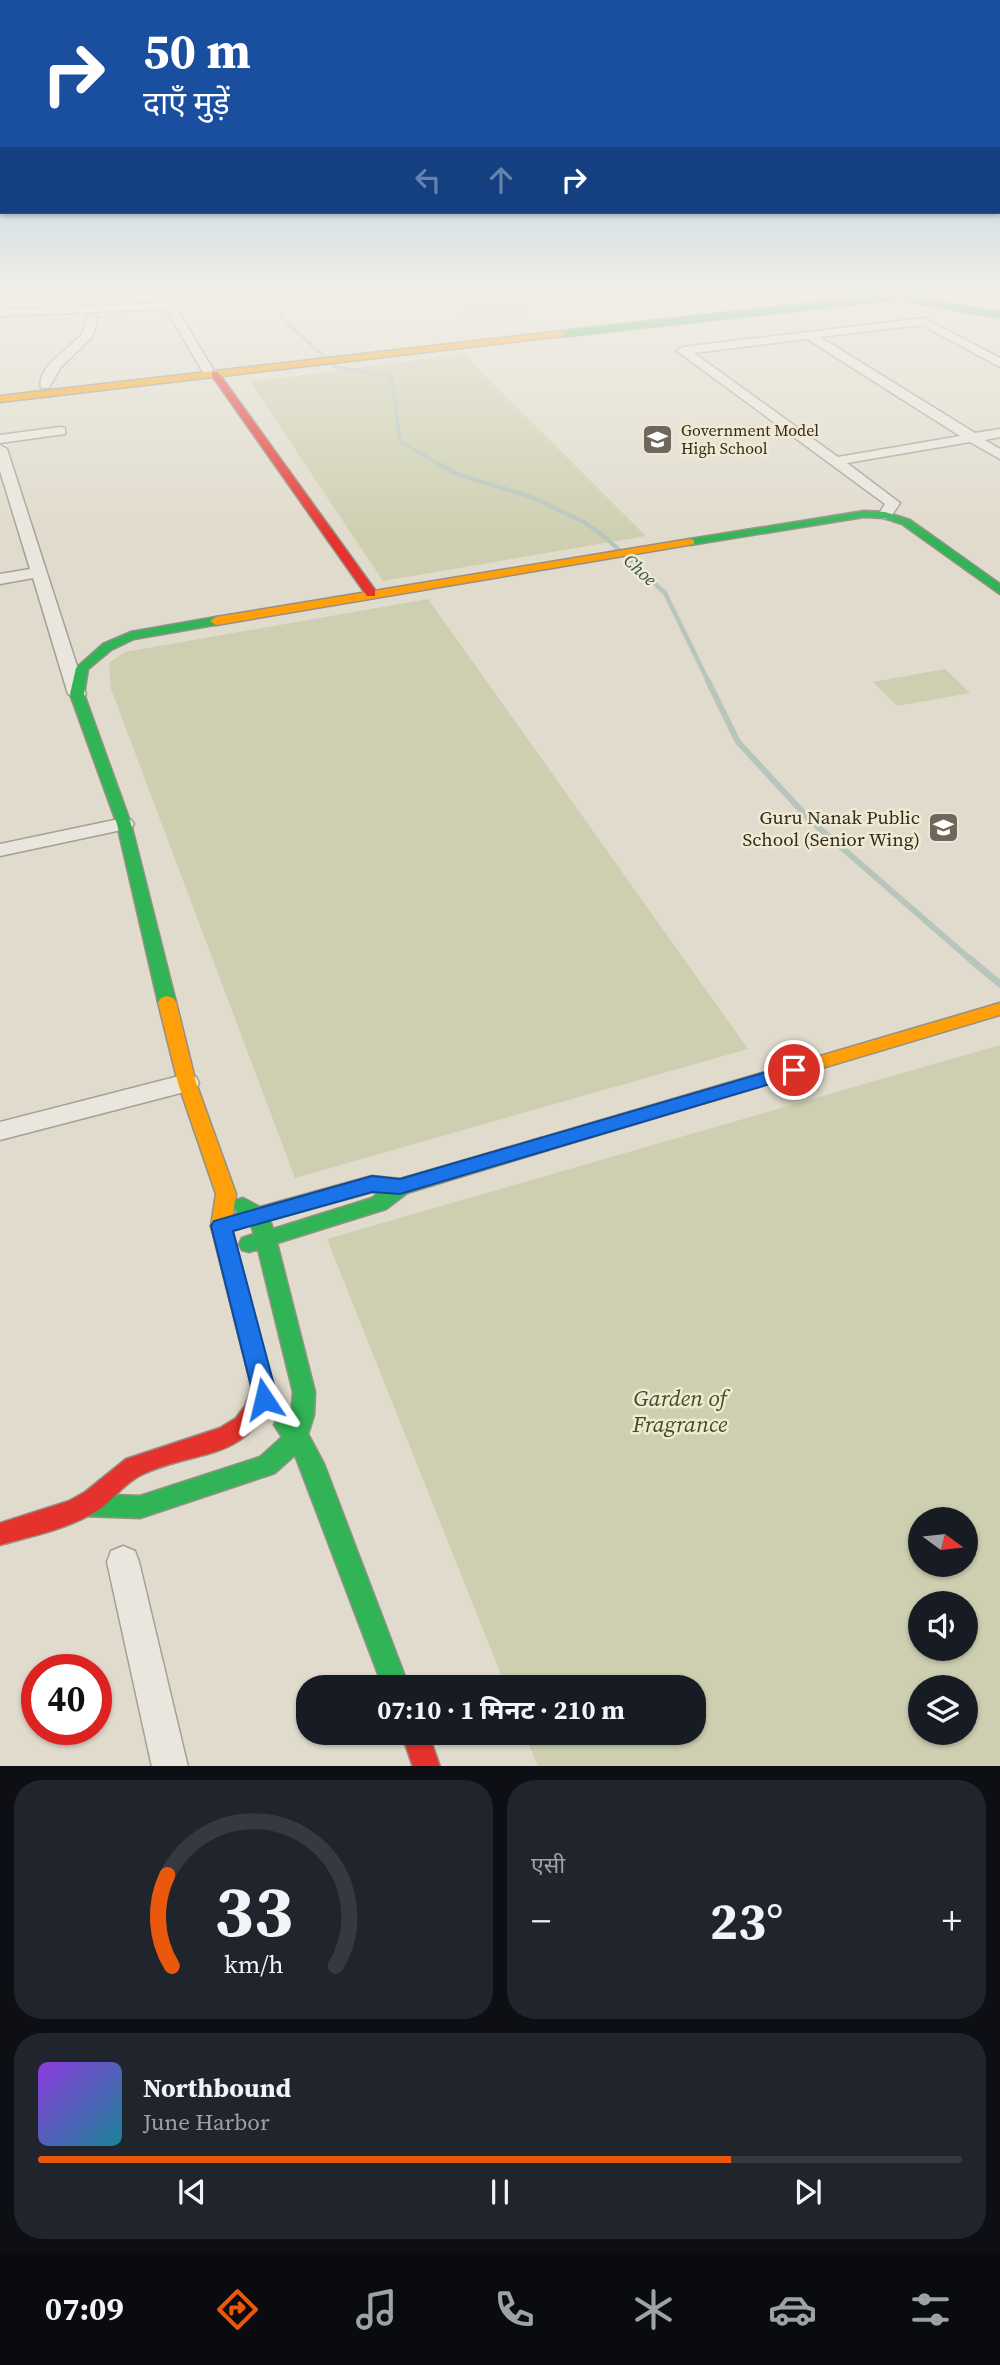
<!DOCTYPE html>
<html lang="hi">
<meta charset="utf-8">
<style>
body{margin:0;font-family:"Source Serif 4","Noto Sans Devanagari",serif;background:#20242c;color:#f1f3f6;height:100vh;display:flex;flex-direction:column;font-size:26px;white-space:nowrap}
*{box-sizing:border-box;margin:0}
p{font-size:23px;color:#9ea1a6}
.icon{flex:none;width:38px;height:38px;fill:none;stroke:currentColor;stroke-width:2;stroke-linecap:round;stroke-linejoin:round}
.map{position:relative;height:1766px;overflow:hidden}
.sheet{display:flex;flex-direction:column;gap:14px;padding:14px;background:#0d0f14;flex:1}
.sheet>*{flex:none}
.top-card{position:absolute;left:0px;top:0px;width:1001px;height:214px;box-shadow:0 2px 5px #0004;background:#1a4fa0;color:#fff;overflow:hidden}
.needle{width:46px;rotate:105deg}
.controls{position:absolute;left:908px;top:1507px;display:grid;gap:14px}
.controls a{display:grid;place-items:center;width:70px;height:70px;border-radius:50%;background:#171b24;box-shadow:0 2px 5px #0004;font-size:35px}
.speed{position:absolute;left:21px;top:1654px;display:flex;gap:14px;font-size:35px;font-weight:700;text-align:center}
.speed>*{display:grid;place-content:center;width:91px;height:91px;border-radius:50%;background:#171b24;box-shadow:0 2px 5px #0004;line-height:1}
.speed .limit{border:10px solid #d22;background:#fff;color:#111}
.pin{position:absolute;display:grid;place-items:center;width:60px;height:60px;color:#fff;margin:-30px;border:4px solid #fff;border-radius:50%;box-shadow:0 2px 7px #0007}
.me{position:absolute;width:77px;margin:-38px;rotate:350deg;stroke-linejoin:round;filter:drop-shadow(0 0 5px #0008)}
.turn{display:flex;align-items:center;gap:24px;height:147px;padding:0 28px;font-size:32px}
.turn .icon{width:91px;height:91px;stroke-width:2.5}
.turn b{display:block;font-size:49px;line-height:60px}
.lanes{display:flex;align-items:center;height:66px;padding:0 28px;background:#0003;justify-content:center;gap:35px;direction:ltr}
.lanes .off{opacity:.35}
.big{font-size:52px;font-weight:700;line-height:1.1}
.sheet .widget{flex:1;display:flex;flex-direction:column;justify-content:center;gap:10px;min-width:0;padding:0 24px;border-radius:28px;background:#20242c}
.sheet .dial{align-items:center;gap:0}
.dial svg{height:182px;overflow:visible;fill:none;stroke:#363941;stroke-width:7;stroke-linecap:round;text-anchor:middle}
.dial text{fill:#f1f3f6;stroke:none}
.song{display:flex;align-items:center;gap:21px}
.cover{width:84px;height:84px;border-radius:10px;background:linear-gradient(135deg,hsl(270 70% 55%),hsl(190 70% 35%))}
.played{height:7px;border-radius:4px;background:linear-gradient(90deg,#ea580c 75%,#363941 75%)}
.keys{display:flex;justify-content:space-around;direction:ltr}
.heat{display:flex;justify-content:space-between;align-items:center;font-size:38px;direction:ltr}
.sheet .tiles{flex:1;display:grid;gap:14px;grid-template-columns:1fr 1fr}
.widget:last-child{grid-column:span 2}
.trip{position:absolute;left:296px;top:1675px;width:410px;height:70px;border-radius:28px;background:#171b24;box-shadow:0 2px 5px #0004;font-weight:700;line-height:70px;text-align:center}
.tabs{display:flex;height:112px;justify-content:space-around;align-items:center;background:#090b0e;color:#9ea1a6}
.tabs .icon{width:49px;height:49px}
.tabs .current{color:#ea580c}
.tabs b{font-size:32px;color:#f1f3f6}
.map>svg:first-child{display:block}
.green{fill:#cdcfb0;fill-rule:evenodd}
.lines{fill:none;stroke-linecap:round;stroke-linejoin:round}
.stream-far3{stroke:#b7c5bd;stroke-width:3.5}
.stream-far2{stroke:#b7c5bd;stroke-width:4.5}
.stream-far1{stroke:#b7c5bd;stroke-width:6}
.stream{stroke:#b7c5bd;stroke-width:7}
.street-casing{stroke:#a5a095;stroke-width:3}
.fast-casing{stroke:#959085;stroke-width:3}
.slow-casing{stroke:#959085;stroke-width:3}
.jam-casing{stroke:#959085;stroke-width:3}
.street{fill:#e8e6dd;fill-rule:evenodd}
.fast{fill:#30b455;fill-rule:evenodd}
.slow{fill:#ff9f0a;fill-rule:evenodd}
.jam{fill:#e5322d;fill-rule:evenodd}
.route{fill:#1a73e8;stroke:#114b97;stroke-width:2}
.labels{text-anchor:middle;stroke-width:5;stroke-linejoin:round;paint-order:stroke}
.far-poi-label{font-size:16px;fill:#32291f;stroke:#f0ead3;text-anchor:start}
.far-water-label{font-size:18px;font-style:italic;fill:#305050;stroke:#f0ead3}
.poi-label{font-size:19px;fill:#32291f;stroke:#f0ead3;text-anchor:end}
.near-park-label{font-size:23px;font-style:italic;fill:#414c28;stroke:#f0ead3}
</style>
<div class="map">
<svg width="1000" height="1767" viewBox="0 0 1000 1767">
<rect width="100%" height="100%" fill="#e0dbcc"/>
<path class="green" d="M476,293H483L538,297L523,320L459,315Z
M463,354L646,536L383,581L250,382Z
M428,599L748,1049L295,1178L111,689L109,663L125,652Z
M945,669L970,693L897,706L873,682Z
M1000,1045V1766H538L524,1733L693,1732V1687H506L327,1239ZM966,1519V1564H920V1519ZM966,1603V1648H920V1603ZM966,1687V1732H920V1687Z"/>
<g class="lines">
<path class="stream-far3" d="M357,293L352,300L283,309L282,318L336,367L392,377L400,441L440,465"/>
<path class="stream-far2" d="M437,463L454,473L534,498L584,522L605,537L665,593L709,683"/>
<path class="stream-far1" d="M708,681L738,742L810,820L972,961"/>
<path class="stream" d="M970,959L1000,984"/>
<defs>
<path id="street" d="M159,293L168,295L213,369L211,372H203L166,309L0,316V310L162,303Z
M657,293H682L683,295L678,298Z
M88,316L98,318L92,337L60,368L49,388H41C36,367 68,350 80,336C85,331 85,322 88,316Z
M924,318L1000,358V367L922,325L820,337L975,433L1000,429V437L985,440L1000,449V459L970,442L847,463L900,503L890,518L885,519L878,515L885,504L677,351L683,347ZM807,339L960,436L838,457L694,353Z
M60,427L65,428V434L0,443V435Z
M0,445L7,449L86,694L83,698L77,699L68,694L33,578L0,584V574L30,569L0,471Z
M124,818L131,820L134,824L131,828L0,856V844Z
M187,1074L196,1077L199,1083L196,1089L0,1140V1122Z
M123,1546L135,1551L139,1562L188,1767H152L107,1562L111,1551Z"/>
<path id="fast" d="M916,293H936L933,297L915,298L1000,312V318L911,302L908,298L561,337L557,334L561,331L883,295Z
M864,511L885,512L910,520L1000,584V594L902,524L884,518L864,517L690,545L684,542L690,539Z
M216,617L220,618V624L134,639L111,650L88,669L84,694L131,824L176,1002L173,1006H161L158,1002L117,824L70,694L76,668L103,644L131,632Z
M541,1138L548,1140L551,1145L548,1150L407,1193L386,1209L277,1243L315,1392L314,1415L308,1434L324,1464L409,1687H383L295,1455L275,1473L140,1518L85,1516L77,1513L73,1505L77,1497L85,1494L140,1496L260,1457L282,1437L274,1425L277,1418L285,1415L291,1417L293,1392L258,1249L249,1252L242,1250L239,1244L242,1238L254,1234L251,1225L221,1234L214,1232L211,1226L214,1220L238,1213L233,1206L236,1200L243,1198L260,1207L372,1176L400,1179ZM372,1192H380L372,1198L273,1229L270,1220Z"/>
<path id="slow" d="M561,331L565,334L564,336L0,402V396Z
M690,539L694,540V544L216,625L210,621L216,617Z
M167,996L173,998L176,1002L196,1083L236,1194L231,1226L273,1385L269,1399L261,1402L253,1399L250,1392L251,1385L211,1226L216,1194L178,1083L158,1002L161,998Z
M1000,1003V1015L541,1152L534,1150L531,1145L534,1140L541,1138Z"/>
<path id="jam" d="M212,372H218L375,590V596H367L212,376Z
M261,1382L269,1385L272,1392C250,1464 196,1448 141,1475C123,1484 112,1502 95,1512C67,1529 32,1536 0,1545V1523L69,1501L85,1492L126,1459L220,1428L236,1418L245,1406L253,1385Z
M401,1732H428L440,1767H413Z"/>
</defs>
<use href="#street" class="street-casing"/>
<use href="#fast" class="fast-casing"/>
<use href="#slow" class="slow-casing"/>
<use href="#jam" class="jam-casing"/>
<use href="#street" class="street"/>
<use href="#fast" class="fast"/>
<use href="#slow" class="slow"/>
<use href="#jam" class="jam"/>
</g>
<linearGradient id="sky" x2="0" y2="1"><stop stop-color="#94bbd7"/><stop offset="0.54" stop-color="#f1efe8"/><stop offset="1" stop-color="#f1efe8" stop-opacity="0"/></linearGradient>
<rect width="1000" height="541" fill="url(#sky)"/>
<path class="route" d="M794,1064L800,1066L803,1070L800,1075L400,1194L372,1192L233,1231L274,1385L275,1399L272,1406L264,1409L256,1406L211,1226L214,1221L372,1176L400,1179Z"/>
<defs>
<symbol id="school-square" viewBox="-11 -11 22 22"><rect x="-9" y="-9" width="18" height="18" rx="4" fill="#6f675c" stroke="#f0ead3"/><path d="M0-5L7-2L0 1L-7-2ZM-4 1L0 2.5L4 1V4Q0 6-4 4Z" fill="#fff"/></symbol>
</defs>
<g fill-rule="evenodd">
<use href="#school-square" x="640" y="422" width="35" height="35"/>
<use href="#school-square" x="926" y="810" width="35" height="35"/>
</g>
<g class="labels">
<g class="far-poi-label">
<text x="681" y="436">Government Model<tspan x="681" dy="18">High School</tspan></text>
</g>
<g class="far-water-label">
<text transform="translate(640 570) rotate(43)" y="6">Choe</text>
</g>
<g class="poi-label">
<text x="920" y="824">Guru Nanak Public<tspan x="920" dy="22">School (Senior Wing)</tspan></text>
</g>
<g class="near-park-label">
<text x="680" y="1406">Garden of<tspan x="680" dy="26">Fragrance</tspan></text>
</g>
</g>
</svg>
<div class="controls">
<a><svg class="needle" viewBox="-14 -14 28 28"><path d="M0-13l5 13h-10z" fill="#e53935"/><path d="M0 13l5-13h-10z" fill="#9ea1a6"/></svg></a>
<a><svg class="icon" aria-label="sound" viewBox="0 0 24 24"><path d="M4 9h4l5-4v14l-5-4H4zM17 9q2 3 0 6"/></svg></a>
<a><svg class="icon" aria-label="layers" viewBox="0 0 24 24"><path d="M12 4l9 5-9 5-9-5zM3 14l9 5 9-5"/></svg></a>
</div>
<div class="speed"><div class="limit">40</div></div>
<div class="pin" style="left:794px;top:1070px;background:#d93025"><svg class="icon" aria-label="arrive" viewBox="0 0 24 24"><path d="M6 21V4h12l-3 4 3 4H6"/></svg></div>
<svg class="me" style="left:264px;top:1399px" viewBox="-20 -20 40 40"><path d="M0-17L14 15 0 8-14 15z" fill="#1a73e8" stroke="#fff" stroke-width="4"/></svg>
<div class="trip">07:10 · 1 मिनट · 210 m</div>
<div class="top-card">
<div class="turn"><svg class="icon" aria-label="right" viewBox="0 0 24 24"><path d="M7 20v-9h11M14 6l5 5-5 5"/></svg><div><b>50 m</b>दाएँ मुड़ें</div></div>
<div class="lanes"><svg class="icon off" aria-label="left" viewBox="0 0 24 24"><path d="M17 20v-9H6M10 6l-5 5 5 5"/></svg><svg class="icon off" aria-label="ahead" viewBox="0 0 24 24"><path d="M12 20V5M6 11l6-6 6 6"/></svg><svg class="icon" aria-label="right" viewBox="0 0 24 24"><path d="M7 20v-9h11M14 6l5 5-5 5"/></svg></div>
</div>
</div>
<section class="sheet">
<div class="tiles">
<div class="widget dial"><svg viewBox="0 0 100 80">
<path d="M14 69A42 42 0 1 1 86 69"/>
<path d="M14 69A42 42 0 0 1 12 29" stroke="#ea580c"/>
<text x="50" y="56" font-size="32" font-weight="700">33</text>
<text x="50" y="72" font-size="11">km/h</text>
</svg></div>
<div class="widget"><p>एसी</p>
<div class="heat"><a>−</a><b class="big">23°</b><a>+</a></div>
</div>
<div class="widget">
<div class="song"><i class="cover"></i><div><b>Northbound</b><p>June Harbor</p></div></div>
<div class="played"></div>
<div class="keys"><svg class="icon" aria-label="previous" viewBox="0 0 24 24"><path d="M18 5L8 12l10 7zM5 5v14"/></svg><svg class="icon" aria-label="pause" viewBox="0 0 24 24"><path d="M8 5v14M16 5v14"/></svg><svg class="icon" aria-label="next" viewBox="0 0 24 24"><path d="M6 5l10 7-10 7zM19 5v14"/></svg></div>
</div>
</div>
</section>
<nav class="tabs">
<b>07:09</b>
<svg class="icon current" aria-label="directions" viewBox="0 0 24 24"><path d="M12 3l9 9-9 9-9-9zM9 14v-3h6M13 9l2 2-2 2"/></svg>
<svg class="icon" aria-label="music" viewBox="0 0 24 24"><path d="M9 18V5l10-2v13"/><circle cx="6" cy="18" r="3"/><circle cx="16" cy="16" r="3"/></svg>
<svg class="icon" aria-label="phone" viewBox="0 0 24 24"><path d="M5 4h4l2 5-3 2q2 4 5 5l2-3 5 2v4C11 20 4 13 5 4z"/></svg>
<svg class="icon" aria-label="climate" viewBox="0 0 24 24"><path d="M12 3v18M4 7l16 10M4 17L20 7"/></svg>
<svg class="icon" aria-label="car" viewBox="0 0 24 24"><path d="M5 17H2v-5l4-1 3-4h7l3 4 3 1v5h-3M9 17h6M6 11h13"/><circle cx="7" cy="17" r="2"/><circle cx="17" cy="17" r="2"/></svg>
<svg class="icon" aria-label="filters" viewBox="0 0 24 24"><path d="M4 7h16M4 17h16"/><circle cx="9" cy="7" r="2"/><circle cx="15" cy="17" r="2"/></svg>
</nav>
